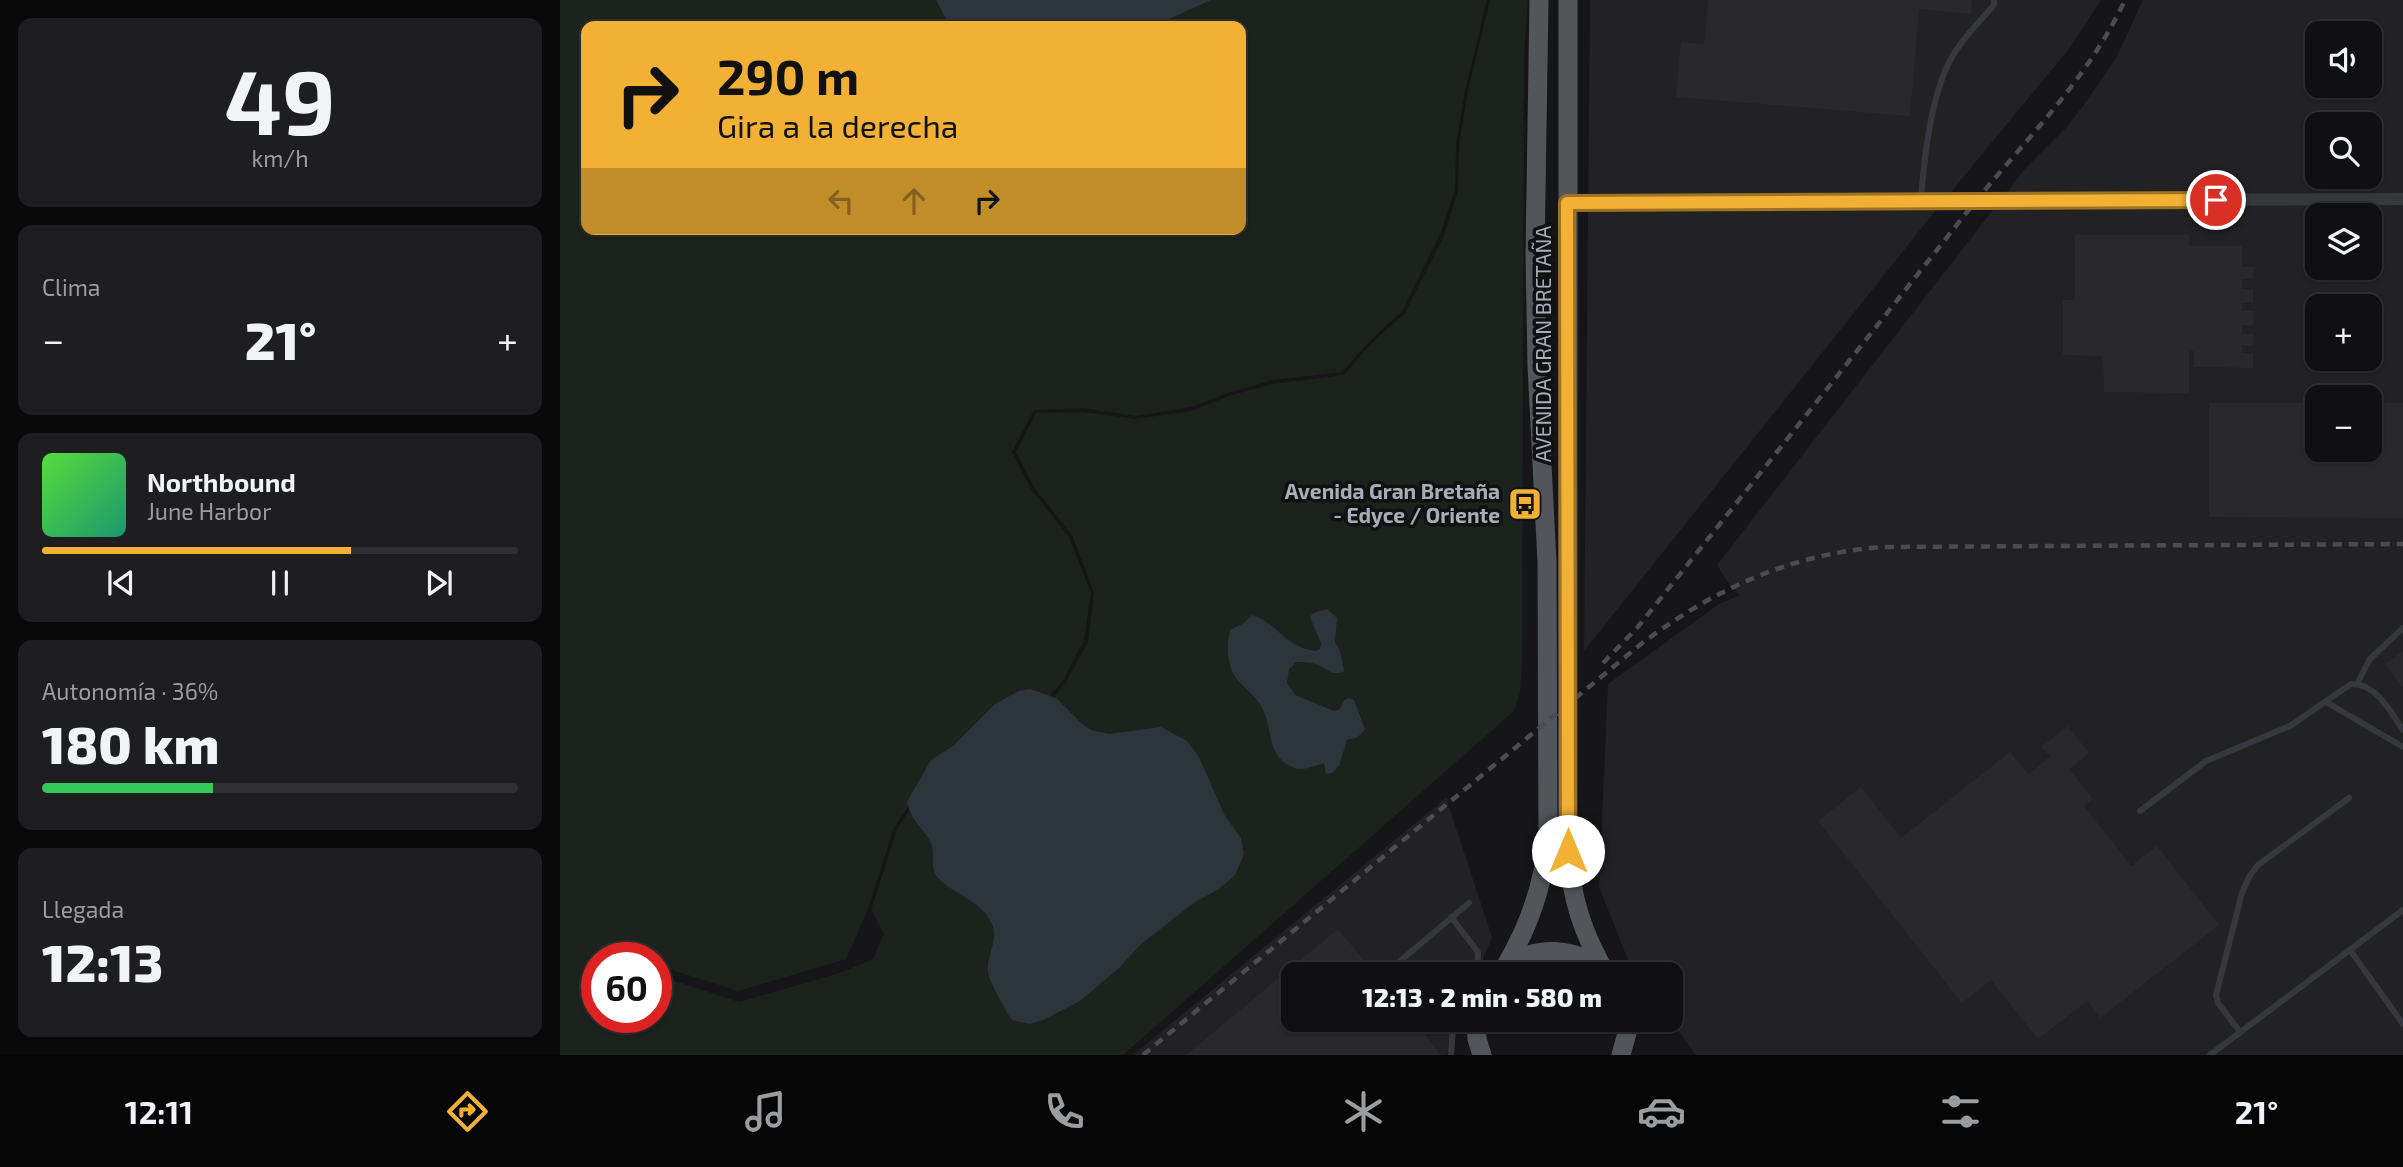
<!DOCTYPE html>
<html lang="es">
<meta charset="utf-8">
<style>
body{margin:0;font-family:"Exo 2",sans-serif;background:#1e1e20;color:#f1f3f6;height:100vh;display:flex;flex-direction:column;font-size:26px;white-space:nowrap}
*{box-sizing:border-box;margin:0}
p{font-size:23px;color:#9c9d9f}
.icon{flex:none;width:38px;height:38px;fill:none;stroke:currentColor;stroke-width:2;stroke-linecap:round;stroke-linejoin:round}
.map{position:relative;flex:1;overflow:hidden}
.panel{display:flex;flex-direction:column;gap:18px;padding:18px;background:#09090a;width:560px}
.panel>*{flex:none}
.top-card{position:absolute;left:21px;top:21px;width:665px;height:214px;border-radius:14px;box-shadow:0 2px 5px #0004,0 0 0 2px #303032;background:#f2b134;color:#111;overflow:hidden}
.buttons{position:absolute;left:1745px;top:21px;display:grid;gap:14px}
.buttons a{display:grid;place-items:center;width:77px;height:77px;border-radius:14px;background:#101012;box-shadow:0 2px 5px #0004,0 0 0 2px #303032;font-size:35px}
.speed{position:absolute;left:21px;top:942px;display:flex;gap:14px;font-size:35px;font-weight:700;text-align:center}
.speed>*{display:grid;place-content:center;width:91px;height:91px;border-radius:50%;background:#101012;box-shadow:0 2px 5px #0004,0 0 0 2px #303032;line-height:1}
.speed .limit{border:10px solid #d22;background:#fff;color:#111}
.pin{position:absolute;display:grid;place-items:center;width:60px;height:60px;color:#fff;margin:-30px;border:4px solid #fff;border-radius:50%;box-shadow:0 2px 7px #0007}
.me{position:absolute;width:77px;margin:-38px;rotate:0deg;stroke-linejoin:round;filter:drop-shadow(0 0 5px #0008)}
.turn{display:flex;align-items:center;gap:24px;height:147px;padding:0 21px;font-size:32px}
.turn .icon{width:91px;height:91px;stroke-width:2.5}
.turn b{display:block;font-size:49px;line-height:60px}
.lanes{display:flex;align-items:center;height:66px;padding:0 21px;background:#0003;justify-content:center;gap:35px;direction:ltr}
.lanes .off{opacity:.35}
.big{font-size:52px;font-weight:800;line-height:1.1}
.panel .tile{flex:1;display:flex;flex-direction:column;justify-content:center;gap:10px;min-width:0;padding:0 24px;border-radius:14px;background:#1e1e20}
.panel .dial{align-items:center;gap:0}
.dial b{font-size:91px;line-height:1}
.song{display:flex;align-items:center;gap:21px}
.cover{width:84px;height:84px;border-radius:10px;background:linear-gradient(135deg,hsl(110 70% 55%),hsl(160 70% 35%))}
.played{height:7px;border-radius:4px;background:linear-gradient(90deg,#f2b134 65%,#303032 65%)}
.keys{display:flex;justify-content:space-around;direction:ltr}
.heat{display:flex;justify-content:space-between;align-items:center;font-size:38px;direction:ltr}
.charge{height:10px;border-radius:5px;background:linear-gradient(90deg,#34c759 36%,#303032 0)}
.trip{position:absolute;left:721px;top:962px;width:402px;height:70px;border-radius:14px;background:#101012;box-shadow:0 2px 5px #0004,0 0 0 2px #303032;font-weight:800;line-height:70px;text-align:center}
.tabs{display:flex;height:112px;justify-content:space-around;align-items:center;background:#060607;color:#9c9d9f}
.tabs .icon{width:49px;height:49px}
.tabs .selected{color:#f2b134}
.tabs b{font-size:32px;color:#f1f3f6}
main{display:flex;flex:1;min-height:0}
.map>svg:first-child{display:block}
.built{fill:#222225;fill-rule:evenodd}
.green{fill:#1c231d;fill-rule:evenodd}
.water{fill:#2c353c}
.building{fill:#29292c}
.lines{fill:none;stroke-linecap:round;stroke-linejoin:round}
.service{stroke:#37383d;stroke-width:6}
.minor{stroke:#37383d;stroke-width:12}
.primary{stroke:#53555c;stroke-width:19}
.rail{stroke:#4a4c52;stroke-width:4.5;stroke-dasharray:9 7;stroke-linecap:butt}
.route-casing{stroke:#9d7322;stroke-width:18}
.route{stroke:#f2b134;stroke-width:12}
.labels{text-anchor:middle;stroke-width:7;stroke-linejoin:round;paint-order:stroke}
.street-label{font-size:21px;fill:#a8adb8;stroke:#111113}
.poi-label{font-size:21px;font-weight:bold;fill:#a8adb8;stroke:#111113;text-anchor:end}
</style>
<main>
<section class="panel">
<div class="tile dial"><b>49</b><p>km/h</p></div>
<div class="tile"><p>Clima</p>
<div class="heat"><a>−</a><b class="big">21°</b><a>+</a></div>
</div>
<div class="tile">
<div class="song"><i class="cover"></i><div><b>Northbound</b><p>June Harbor</p></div></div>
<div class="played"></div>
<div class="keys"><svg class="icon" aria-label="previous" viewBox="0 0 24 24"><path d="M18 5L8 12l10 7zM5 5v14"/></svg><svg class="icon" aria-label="pause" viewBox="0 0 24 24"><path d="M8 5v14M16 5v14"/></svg><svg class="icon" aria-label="next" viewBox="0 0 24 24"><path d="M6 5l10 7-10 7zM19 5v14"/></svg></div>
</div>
<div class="tile"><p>Autonomía · 36%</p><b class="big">180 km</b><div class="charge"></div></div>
<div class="tile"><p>Llegada</p><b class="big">12:13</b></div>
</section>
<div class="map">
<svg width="1843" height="1055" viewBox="0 0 1843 1055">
<rect width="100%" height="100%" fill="#161618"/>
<path class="built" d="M1030,0H1541L1508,50L1368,220L1024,651Z
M1583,0H1843V1055H1136L1110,1020L1111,975H1074L1039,887L1048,684L1159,604L1180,595L1171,587L1157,565L1464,170L1505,129L1523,106L1556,58ZM1757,33H1810V86H1757ZM1757,124H1810V177H1757ZM1757,215H1810V268H1757ZM1757,306H1810V359H1757ZM1757,397H1810V450H1757Z
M886,798L932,937L917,975H733V1020H899L887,1055H573Z"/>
<path class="green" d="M0,0H927L905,91L896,146L895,190L880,234L842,311L810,341L782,372L712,380L668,393L631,407L575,416L524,408L474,410L452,452L471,489L509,537L531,593L524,640L502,682L474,713L370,773L334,828L308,909L286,959L178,991L109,969L115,981L179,1002L280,973L313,959L324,934L311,910L337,829L372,775L476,716L505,684L528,642L534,593L512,535L474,487L456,452L476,413L524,412L575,419L632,411L669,396L713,384L784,375L812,343L845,313L884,236L898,191L899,146L908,91L930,0H968L964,56L962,664L960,692L954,711L563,1055H0ZM26,26H681V229H26ZM37,957H96V1017H37Z"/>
<path class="water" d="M376,0H651L593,26H390Z
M767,609L777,618L775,642L780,651L784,671C771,678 767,667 755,664C749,662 742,662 736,662L729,669L727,683L735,695L774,711L780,709L784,700L789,698L794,700L805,729L798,737L787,740L779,766L772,773L766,774L764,763C754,766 742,772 732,767C705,755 714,728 701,706C695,695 684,688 676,678C667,665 666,645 670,630L684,623L692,615C719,624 724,647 756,651L760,649L761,643L750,617L753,613Z
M470,689L496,698L521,723L531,730L549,734L601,727L627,741L639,757L665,816L681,838L684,854L675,875L659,889L635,902L580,945L559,968L520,1001L485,1019L470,1024L452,1020L449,1016C443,1004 430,984 428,972C426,957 439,939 432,924C422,901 395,895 379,879C368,867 376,856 371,843C363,827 352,823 347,802L371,760L393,746L435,704L459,691Z"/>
<path class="building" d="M1148,0H1412L1411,14L1359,9L1350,116L1116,97L1121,42L1144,44Z
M1515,235H1629V246H1682V267H1694L1693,279H1682V289H1693V303H1682V311H1694L1693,325H1682V334H1694L1693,345H1682V353H1693V368L1634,367V351H1629V393L1544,392L1543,356L1503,355V300H1515Z
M1649,403H1757V450H1810V403H1843V518L1649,517Z
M1843,651V688L1825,664Z
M1508,726L1529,753L1509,769L1533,799L1524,806L1571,866L1597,846L1659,925L1540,1018L1527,1001L1478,1039L1431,980L1402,1003L1258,821L1301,787L1341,838L1450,752L1468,774L1490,757L1481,747Z
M778,929L816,975H733V1020H853L881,1055H626Z"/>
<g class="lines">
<path class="service" d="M1361,200C1364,158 1372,87 1395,52C1406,35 1421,20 1434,5V0
M1797,684L1809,660L1843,628
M1766,702L1843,747
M1580,811L1646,761L1730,726L1791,684C1816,683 1831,712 1843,730
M891,917L918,952V959L908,975
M1790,950L1843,1024
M846,975L838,967L839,962L909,903
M887,1020L893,1027L891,1055
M1680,1032L1658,1003L1656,995L1682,893L1689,877L1698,865L1789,798
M1650,1055L1843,910"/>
<path class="minor" d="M1007,203L1843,199"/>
<path class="primary" d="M1008,0V851C1011,897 1023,935 1047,975
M945,967C970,925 985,882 988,833L987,562L977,366L975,255L979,0
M945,967C976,945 1015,946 1043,972
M916,1020L917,1039L922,1055
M1061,1055L1067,1033V1020"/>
<path class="rail" d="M1043,663L1077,628C1187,490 1297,351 1407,212C1461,144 1528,80 1565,0
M583,1055L1081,644C1154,589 1231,554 1322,547L1843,544"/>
</g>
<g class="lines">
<defs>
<path id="route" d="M1008,851L1007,203L1656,200"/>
</defs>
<use href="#route" class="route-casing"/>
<use href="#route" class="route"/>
</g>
<defs>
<symbol id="bus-square" viewBox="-11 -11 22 22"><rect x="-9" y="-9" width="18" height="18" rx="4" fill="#f2b134" stroke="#111113"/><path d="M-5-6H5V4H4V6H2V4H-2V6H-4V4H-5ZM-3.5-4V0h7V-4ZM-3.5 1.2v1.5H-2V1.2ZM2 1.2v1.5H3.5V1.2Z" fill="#111"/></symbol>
</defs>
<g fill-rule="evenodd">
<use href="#bus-square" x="946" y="485" width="38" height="38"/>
</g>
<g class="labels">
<g class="street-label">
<text transform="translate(984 344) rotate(-90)" y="7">AVENIDA GRAN BRETAÑA</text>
</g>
<g class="poi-label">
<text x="940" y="499">Avenida Gran Bretaña<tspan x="940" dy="24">- Edyce / Oriente</tspan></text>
</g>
</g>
</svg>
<div class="buttons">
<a><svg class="icon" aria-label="sound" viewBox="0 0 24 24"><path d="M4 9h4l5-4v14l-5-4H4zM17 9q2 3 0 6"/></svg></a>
<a><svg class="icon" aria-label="search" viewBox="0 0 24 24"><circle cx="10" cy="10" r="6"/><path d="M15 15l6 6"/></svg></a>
<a><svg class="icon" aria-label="layers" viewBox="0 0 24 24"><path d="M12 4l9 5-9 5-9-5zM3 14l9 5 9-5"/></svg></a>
<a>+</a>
<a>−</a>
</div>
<div class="speed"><div class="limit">60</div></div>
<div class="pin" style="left:1656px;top:200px;background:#d93025"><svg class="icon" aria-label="arrive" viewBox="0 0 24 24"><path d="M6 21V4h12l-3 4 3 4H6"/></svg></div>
<svg class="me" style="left:1008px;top:851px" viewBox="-20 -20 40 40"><circle r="19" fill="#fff"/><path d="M0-13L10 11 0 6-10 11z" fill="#f2b134"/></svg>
<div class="trip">12:13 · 2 min · 580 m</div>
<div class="top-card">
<div class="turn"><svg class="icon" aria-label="right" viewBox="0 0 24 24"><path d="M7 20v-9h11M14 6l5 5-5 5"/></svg><div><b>290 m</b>Gira a la derecha</div></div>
<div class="lanes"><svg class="icon off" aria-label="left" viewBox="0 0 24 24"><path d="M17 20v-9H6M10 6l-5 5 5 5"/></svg><svg class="icon off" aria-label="ahead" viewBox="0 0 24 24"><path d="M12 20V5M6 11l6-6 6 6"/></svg><svg class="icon" aria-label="right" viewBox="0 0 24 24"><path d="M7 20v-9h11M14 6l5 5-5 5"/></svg></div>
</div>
</div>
</main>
<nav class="tabs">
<b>12:11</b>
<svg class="icon selected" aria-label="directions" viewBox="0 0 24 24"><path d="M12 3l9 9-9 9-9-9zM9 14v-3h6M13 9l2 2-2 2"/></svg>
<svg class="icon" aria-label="music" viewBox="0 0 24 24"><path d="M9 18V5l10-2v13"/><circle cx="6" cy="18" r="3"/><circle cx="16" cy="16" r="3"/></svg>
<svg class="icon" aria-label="phone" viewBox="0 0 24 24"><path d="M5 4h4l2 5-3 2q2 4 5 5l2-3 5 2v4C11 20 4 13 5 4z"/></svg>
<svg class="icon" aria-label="climate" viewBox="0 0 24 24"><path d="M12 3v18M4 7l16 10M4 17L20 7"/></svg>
<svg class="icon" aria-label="car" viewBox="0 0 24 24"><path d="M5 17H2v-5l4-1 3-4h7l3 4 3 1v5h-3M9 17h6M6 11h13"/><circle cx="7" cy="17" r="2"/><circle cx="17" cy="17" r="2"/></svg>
<svg class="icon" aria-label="filters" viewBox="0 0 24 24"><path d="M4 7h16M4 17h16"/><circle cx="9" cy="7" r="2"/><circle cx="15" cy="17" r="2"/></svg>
<b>21°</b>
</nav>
